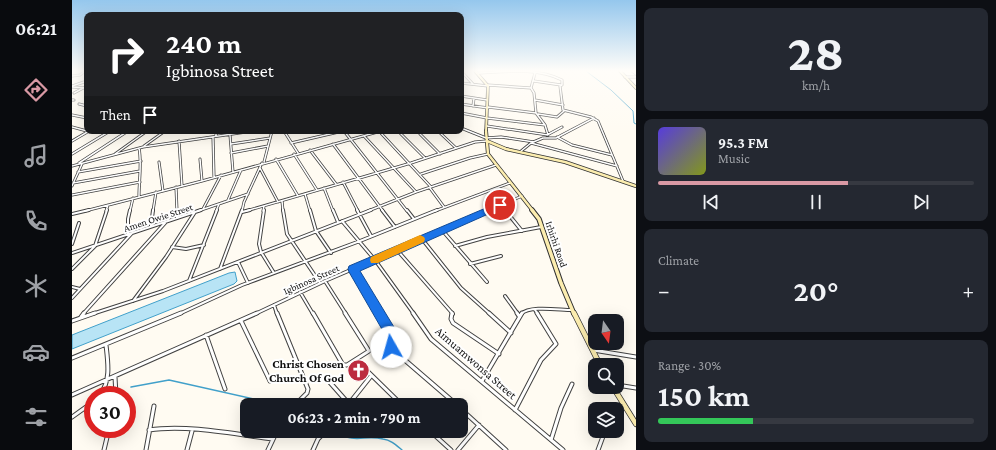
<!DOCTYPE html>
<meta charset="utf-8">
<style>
body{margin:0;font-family:"Crimson Pro",serif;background:#242831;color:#f1f3f6;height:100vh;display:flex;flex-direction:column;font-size:15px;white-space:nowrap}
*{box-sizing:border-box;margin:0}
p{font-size:13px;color:#9ea1a6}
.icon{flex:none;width:22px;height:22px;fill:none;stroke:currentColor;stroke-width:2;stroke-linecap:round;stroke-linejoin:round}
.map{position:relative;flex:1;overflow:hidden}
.side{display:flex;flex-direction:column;gap:8px;padding:8px;background:#0d0f14;width:360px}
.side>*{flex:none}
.hud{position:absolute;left:12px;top:12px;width:380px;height:122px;border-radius:8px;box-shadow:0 4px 16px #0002;background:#202124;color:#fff;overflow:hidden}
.needle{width:26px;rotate:166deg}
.controls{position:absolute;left:516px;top:314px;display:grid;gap:8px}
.controls a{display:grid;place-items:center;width:36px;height:36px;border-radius:8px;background:#171b24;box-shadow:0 4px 16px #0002;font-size:20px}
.speed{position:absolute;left:12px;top:386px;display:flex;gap:8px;font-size:20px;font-weight:700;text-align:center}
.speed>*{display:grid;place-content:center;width:52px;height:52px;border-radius:50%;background:#171b24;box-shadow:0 4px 16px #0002;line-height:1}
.speed .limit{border:6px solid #d22;background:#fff;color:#111}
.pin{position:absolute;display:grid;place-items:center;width:34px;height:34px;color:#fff;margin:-17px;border:2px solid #fff;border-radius:50%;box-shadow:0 1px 4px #0007}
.me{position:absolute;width:44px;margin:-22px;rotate:353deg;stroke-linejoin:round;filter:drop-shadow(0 0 3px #0008)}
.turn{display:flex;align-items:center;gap:14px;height:84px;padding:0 16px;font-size:18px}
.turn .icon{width:52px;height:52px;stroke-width:2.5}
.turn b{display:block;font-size:28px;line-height:34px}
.then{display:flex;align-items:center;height:38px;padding:0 16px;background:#0003;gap:8px;font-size:15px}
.big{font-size:30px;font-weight:700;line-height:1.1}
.side .tile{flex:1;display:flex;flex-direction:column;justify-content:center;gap:6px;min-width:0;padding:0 14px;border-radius:8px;background:#242831}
.side .dial{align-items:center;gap:0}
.dial b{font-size:52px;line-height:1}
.song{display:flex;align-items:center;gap:12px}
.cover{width:48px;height:48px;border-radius:6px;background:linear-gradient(135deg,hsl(250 70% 55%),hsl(70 70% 35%))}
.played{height:4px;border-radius:2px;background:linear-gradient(90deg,#d999a4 60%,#363941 60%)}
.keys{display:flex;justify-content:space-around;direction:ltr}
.heat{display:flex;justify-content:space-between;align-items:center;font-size:22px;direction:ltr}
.charge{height:6px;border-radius:3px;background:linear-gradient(90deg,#34c759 30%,#363941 0)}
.trip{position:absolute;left:168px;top:398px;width:228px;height:40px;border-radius:8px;background:#171b24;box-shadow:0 4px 16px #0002;font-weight:700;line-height:40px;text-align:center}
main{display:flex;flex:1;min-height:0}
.tab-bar{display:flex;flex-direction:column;width:72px;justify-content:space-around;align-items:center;background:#090b0e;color:#9ea1a6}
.tab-bar .icon{width:28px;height:28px}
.tab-bar .on{color:#d999a4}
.tab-bar b{font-size:18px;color:#f1f3f6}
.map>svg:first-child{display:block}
.water{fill:#b8e4f5;stroke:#41a0ca}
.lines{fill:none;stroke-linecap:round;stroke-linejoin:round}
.stream-far1{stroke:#41a0ca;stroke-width:1}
.stream{stroke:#41a0ca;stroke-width:1.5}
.street-far2-casing{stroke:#424242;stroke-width:3}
.street-far1-casing{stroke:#424242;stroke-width:4}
.street-casing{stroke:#424242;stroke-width:5}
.secondary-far3-casing{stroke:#313131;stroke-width:3.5}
.secondary-far2-casing{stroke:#313131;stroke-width:4}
.secondary-far1-casing{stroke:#313131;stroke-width:5.5}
.secondary-casing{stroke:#313131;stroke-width:6}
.street-far2{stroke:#fff;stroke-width:1.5}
.street-far1{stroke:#fff;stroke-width:2}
.street{stroke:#fff;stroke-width:3}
.secondary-far3{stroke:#fcedaf;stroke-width:2}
.secondary-far2{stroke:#fcedaf;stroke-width:2.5}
.secondary-far1{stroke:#fcedaf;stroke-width:3.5}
.secondary{stroke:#fcedaf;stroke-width:4.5}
.route{fill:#1a73e8;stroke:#114b97}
.slow{fill:#f59e0b}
.labels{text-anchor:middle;stroke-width:4;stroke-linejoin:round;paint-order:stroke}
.street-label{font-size:10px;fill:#0f0f0f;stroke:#fff}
.near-street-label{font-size:12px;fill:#0f0f0f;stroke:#fff}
.near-poi-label{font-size:12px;font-weight:bold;fill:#0f0f0f;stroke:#fff;text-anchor:end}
</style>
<main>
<nav class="tab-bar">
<b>06:21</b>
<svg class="icon on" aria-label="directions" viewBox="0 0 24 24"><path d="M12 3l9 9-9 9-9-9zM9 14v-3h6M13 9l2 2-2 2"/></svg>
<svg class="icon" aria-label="music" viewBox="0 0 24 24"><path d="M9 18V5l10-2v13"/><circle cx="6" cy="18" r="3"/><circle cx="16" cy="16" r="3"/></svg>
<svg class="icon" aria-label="phone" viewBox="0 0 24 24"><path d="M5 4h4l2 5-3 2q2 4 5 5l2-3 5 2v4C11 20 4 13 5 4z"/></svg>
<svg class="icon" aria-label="climate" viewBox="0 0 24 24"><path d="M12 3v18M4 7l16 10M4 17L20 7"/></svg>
<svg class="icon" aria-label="car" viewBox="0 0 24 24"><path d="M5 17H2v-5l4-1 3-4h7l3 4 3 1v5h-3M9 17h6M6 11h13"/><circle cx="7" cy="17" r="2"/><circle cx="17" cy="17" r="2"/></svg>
<svg class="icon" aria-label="filters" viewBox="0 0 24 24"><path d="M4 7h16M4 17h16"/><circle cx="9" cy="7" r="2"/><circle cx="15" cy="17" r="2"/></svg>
</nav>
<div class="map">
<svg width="564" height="450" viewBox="0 0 564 450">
<rect width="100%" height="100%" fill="#fffbf2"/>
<path class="water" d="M163,272L165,281L162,284L0,349V335L157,273Z"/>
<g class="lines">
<path class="stream-far1" d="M514,71L539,90L561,111L562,123L564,124"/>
<path class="stream" d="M59,387L97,380L209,405
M263,431C285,445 291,434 311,439C319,440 324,445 330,450"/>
<defs>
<path id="street-far2" d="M389,71L401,84
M560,71L564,74
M405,73C433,72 464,67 490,80V85L488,86L491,110L519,117L526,121L551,181
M0,76L8,75L13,71
M553,77H564
M462,81L489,85
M389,83L416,86
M416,85L459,88
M0,86L15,81
M0,87L15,88
M2,93L15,86
M389,96L415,100
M0,100H2
M463,100L491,105
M7,104L15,106
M389,104L416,108
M401,106L402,98
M416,107L464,113
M389,113L415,118L473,125
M466,114L485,117L492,111
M0,115L15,118
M415,126L476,135L473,125L464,113L462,93L459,88L463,73
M0,127L15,131
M389,128L414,138L429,137L462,142
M142,131L144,132V136
M212,131L226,153
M272,131L335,211
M307,131L359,187
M326,131L353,158
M366,131L384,148
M348,134L368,154
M158,135L161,172
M475,135L490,127
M292,136L344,192
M141,137L142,177
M485,137L500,145L540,155
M472,138H484L522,118
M0,141L17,131
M107,141L110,186
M219,143L271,131
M459,143L545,166
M159,144L198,138
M261,144L311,211
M72,146L93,131
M67,148C70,163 67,180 67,196
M238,150L264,184
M448,152L459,143L471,138
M159,153L196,146
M0,154L38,131
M43,154L75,131
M222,154L245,190
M128,159L130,181
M204,159L226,196
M87,162L91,191
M192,162L200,131
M7,163L56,131
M0,166L71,147L181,131
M188,168L206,202
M6,172L69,161
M349,174L398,158L416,154
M271,182L286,211
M1,183L68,171
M0,186L10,164
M104,187L105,211
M252,188L261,211
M358,188L372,207
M233,194L238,211
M0,195L68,182
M156,200L169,170
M210,201L211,211
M429,205L434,211
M131,209L149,175
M13,211L130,181L309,131
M34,211L36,205
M58,211L61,198
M81,211L84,192
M126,211L176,194
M144,211L147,204
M170,211L172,202L190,163
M174,211L339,163L403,142L415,141
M191,211L192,206
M296,211L344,192L424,165
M363,211L438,183
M416,211L450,196"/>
<path id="street-far1" d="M105,210V218
M192,210L187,244L189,252L202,273
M211,210L215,234L248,283
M238,210L244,231L259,253
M261,210L266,222
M285,210L299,236
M310,210L323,227
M335,210L342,219
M433,210L450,231
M170,212L178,210
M0,214L17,210
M270,221L303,260L342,314
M79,226L81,210
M370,230L415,282
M56,234V219L58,210
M350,239L389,288L418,314
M0,244L7,223
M383,246L415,237L469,227
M100,247L114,249L132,245
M325,250L381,314
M0,253L129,210
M166,262L176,283
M398,264L429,256
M0,269L23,246L35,210
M148,269L170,210
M281,270L308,314
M117,281L145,210
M253,281L274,314
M0,287L8,289
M228,292L241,314
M433,296L446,314
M0,298L61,232
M61,301L94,257L123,212
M202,305L205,314
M463,310L466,314
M11,314L93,223
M20,314L91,291L299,210
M107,314L170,285L288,241L365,210
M183,314L253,281L418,210
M449,314C458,305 487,310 500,310"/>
<path id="street" d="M205,313L236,389L235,393L223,405
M241,313L271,365H275L297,351L273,313
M307,313L321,337L319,345L320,349L385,405
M341,313L359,339L491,450
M380,313L379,319L381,323L427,354
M417,313L439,333
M445,313L447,316
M9,317L12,313
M0,321L23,313
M169,321L198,381
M134,335L153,389
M521,350L564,357
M0,358L109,313
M284,360L330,405
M43,377L44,395
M254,378L277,404
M410,381L450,313
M545,385L564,388
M0,395L185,313
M28,395C39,380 36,363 34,345
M276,405L299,376
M389,409L434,450
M443,410L469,360L484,344L465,313
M0,417L21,402
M77,430C113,424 163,434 200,439
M358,431L379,450
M479,440L489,408L500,384
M32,450L37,429
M74,450L82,406
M115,450L120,431
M196,450L205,431
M241,450L246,439L254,431
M386,450L407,425
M526,450L533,431"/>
<path id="secondary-far3" d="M403,71L416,86L414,132
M548,71L564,88"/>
<path id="secondary-far2" d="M414,131L416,154L461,211
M415,141L434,149L493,162L564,186"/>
<path id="secondary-far1" d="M460,210L467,219L489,283L502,314"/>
<path id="secondary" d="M502,313L528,365
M541,387L564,424"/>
</defs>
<use href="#street-far2" class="street-far2-casing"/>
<use href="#street-far1" class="street-far1-casing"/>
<use href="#street" class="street-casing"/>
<use href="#secondary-far3" class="secondary-far3-casing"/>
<use href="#secondary-far2" class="secondary-far2-casing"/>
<use href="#secondary-far1" class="secondary-far1-casing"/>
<use href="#secondary" class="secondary-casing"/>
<use href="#street-far2" class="street-far2"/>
<use href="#street-far1" class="street-far1"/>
<use href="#street" class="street"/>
<use href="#secondary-far3" class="secondary-far3"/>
<use href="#secondary-far2" class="secondary-far2"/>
<use href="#secondary-far1" class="secondary-far1"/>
<use href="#secondary" class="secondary"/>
</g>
<linearGradient id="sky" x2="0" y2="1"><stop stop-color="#95c7ed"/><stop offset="0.53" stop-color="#fffdf9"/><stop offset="1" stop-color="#fffdf9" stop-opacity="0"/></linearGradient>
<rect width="564" height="134" fill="url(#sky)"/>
<path class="route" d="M428,202L432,203L433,205L432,207L288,271L328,337L324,352L319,353L315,352L313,347L315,338L277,272L276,269L277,266Z"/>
<path class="slow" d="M348,235L352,237L353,239L352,242L306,263H299L298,260L299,257Z"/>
<defs>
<symbol id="church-disc" viewBox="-11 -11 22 22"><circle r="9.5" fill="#bc2b3f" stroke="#fff"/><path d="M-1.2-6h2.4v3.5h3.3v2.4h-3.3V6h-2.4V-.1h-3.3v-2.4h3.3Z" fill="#fff"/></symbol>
</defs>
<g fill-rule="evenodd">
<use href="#church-disc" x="274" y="358" width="25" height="25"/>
</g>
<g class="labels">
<g class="street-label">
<text transform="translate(86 217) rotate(-18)" y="4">Amen Owie Street</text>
<text transform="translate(485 244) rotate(71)" y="4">Irhirhi Road</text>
<text transform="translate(239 279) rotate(-24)" y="4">Igbinosa Street</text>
</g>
<g class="near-street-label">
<text transform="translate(404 363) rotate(41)" y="4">Aimuamwonsa Street</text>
</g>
<g class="near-poi-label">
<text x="272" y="368">Christ Chosen<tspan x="272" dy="14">Church Of God</tspan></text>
</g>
</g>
</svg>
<div class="controls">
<a><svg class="needle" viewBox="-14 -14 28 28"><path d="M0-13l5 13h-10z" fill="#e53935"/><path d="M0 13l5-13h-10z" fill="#9ea1a6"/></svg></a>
<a><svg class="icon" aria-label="search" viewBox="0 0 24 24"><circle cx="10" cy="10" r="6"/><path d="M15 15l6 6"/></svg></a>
<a><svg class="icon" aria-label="layers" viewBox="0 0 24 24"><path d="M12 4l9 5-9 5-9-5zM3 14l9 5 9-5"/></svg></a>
</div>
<div class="speed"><div class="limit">30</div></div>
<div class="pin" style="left:428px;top:205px;background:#d93025"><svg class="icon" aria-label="arrive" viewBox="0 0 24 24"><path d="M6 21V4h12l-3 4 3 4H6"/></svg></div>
<svg class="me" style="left:319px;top:347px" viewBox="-20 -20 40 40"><circle r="19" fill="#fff"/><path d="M0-13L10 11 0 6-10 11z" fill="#1a73e8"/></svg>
<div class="trip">06:23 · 2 min · 790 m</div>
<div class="hud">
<div class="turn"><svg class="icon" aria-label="right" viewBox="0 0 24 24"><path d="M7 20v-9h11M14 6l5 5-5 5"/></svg><div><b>240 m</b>Igbinosa Street</div></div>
<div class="then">Then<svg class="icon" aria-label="arrive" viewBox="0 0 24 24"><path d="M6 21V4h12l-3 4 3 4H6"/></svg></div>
</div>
</div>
<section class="side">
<div class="tile dial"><b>28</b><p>km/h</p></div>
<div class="tile">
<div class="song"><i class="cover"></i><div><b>95.3 FM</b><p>Music</p></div></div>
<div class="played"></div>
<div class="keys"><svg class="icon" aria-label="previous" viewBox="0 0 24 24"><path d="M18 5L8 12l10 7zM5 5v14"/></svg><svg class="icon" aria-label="pause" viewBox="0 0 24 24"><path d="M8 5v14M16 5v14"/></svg><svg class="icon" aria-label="next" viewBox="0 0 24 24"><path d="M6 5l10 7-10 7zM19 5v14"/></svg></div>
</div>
<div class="tile"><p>Climate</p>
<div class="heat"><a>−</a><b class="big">20°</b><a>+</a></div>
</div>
<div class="tile"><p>Range · 30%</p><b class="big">150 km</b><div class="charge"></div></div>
</section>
</main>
